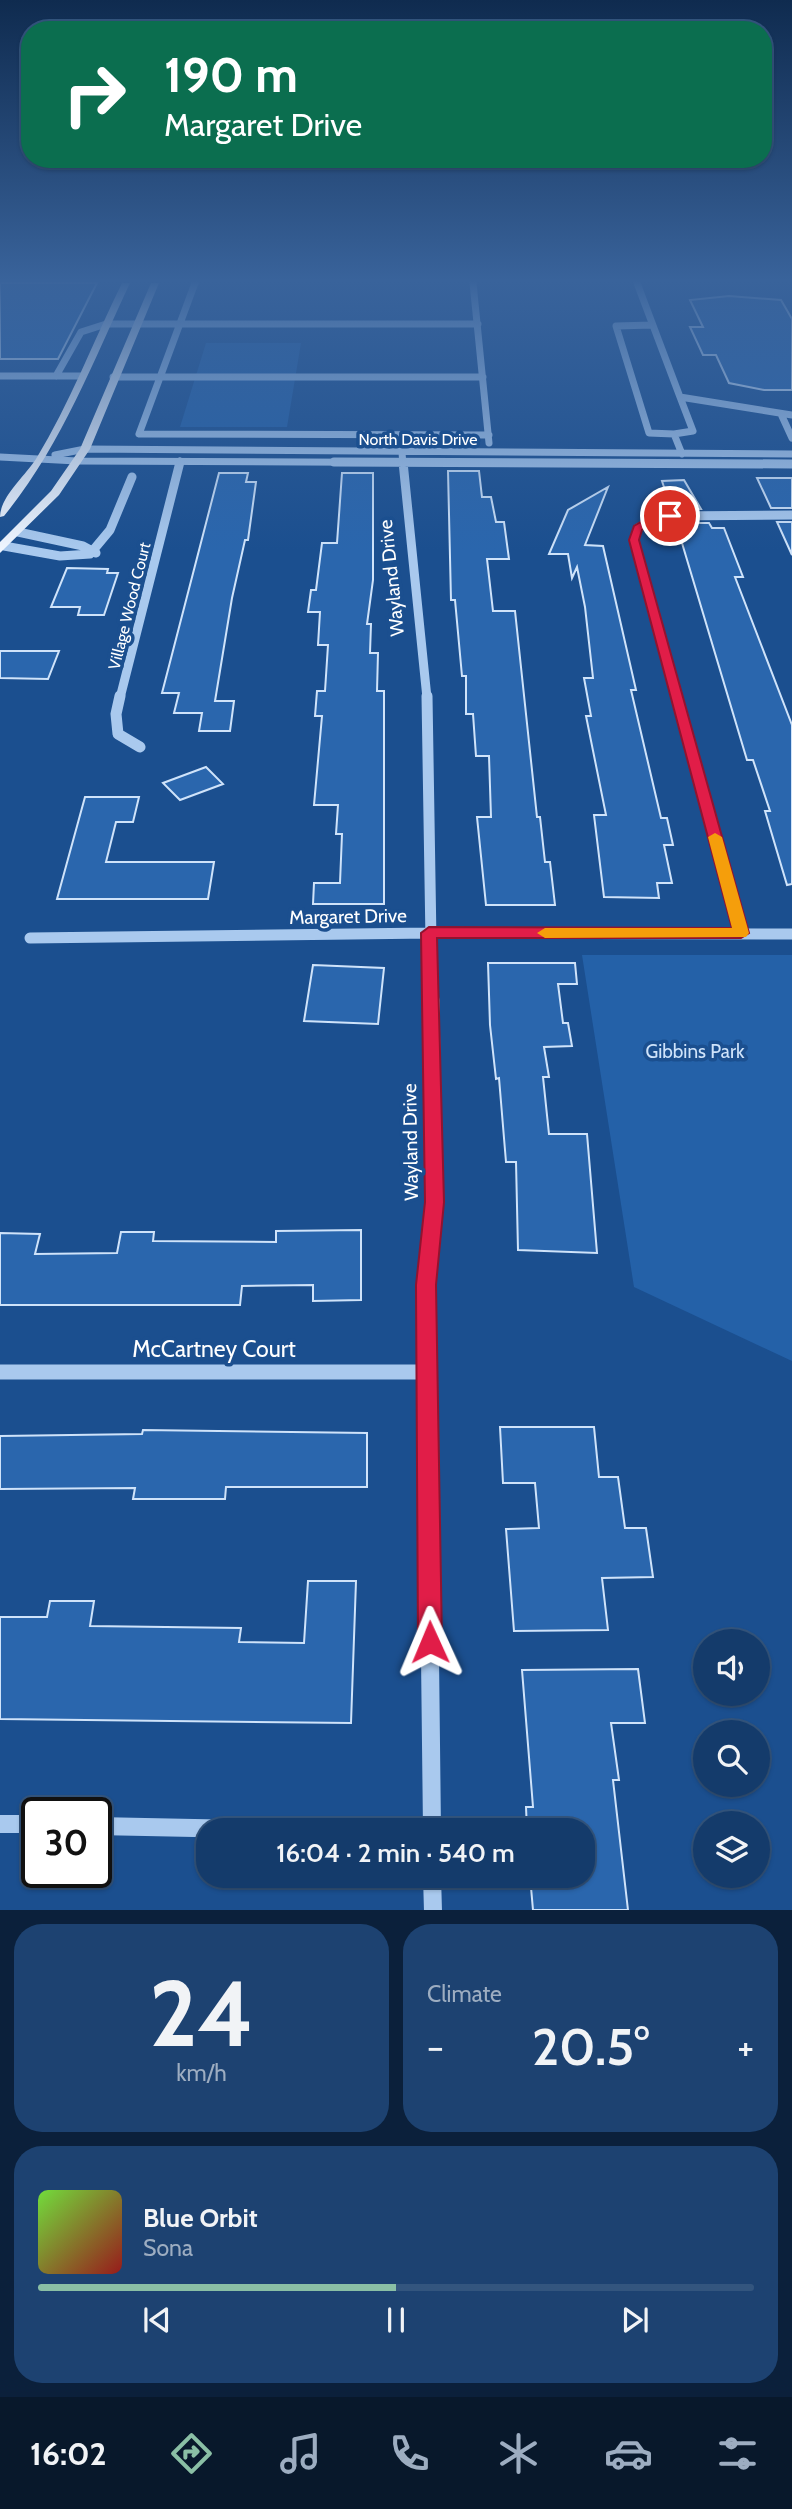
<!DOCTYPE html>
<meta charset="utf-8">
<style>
body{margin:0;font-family:Cabin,sans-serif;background:#1d4271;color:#f1f3f6;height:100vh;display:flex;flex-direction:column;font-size:26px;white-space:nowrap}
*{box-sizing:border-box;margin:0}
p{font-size:23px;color:#9dadc1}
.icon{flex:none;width:38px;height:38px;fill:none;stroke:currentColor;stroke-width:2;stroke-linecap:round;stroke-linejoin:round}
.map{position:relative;height:1910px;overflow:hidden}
.details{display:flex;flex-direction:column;gap:14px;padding:14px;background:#0b203b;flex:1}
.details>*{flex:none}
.hud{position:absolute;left:21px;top:21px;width:751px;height:147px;border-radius:28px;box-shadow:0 2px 5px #0004,0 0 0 2px #33557e;background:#0b6e4f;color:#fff;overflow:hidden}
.controls{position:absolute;left:693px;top:1629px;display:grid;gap:14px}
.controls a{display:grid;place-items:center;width:77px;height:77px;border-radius:50%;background:#143b6b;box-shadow:0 2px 5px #0004,0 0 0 2px #33557e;font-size:35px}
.speed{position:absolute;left:21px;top:1797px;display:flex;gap:14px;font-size:35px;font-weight:700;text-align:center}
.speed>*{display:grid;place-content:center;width:91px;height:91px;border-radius:50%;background:#143b6b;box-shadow:0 2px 5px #0004,0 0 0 2px #33557e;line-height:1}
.speed .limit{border:4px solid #111;border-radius:10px;background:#fff;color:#111}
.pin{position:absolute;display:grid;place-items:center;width:60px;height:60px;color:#fff;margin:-30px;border:4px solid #fff;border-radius:50%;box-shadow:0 2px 7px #0007}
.me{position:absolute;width:77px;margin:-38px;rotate:359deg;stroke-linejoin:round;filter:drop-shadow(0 0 5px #0008)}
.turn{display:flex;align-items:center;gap:24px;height:147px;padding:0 28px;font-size:32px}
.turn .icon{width:91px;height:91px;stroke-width:2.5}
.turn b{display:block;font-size:49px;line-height:60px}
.big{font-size:52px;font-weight:600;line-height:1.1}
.details .tile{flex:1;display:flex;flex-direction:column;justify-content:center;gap:10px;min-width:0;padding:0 24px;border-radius:28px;background:#1d4271}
.details .dial{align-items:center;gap:0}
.dial b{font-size:91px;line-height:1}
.song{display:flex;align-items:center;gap:21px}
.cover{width:84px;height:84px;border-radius:10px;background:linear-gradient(135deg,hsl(100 70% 55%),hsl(0 70% 35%))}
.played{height:7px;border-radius:4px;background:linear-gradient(90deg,#8abfa5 50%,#33557e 50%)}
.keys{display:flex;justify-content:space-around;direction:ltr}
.heat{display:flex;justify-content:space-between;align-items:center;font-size:38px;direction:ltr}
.details .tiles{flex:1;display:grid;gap:14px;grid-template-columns:1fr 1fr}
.tile:last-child{grid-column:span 2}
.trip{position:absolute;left:196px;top:1818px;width:399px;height:70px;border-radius:28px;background:#143b6b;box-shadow:0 2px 5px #0004,0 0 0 2px #33557e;font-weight:600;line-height:70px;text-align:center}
.dock{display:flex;height:112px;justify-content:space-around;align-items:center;background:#08182b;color:#9dadc1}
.dock .icon{width:49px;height:49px}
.dock .current{color:#8abfa5}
.dock b{font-size:32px;color:#f1f3f6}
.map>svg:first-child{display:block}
.green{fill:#2461a8}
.building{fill:#2a66ad;stroke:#cfe3fa;stroke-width:2}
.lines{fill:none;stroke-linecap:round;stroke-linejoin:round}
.minor-far4{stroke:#a9c9ee;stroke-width:7}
.minor-far3{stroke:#a9c9ee;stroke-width:9}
.minor-far2{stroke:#a9c9ee;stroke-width:11}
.minor-far1{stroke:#a9c9ee;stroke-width:15}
.minor{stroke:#a9c9ee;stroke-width:18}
.major{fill:#f0f6ff;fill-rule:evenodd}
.route{fill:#e11d48;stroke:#92132f;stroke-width:2}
.slow{fill:#f59e0b}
.labels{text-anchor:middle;stroke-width:7;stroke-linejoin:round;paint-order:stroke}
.far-street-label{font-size:16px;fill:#fff;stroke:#1b4f8f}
.street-label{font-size:19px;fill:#fff;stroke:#1b4f8f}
.park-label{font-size:19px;fill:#cfe3fa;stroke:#1b4f8f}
.near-street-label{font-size:23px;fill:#fff;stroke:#1b4f8f}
</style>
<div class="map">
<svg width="792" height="1911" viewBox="0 0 792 1911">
<rect width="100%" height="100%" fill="#1b4f8f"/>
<path class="green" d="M206,343H301L287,427H180Z
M582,955H792V1361L634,1287Z"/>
<path class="building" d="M0,283H97L58,359H0Z
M729,296L781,300L792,319V390H764L729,383L716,355H703L690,327H703L690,300Z
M448,471H479L482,497H491L496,522H504L509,559H487L493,611H515L537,817H540L545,862H550L555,905H486L477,817H491L489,756H476L473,714H466V676H462L455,600H451Z
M219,473H248L246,482H256L248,540H245L232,598L215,701H234L230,731H199L202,713H174L179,693H162Z
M342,473H373V580L367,624H371L370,653H378L377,691H384V904H313L314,883H340L342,834H336L338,805H314L322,716H315L317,691H325L328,645H318L320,612H308L311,590H316L322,543H337Z
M757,478H792V508H771Z
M684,480L701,509H671L662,481Z
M608,487L585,545L603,546L636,690H631L661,818H667L673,845H664L672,883H657L659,898L604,897L594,815H606L586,716H591L584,678H593L585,607L577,567L572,578L568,554H549L568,510Z
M777,522H792V555Z
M676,523H709L712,528H724L743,577H735L792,725V884L787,885L765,811H770L753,760H747Z
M67,568L108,569L107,573H118L104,615H78L80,607H51Z
M0,651H59L48,679L0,678Z
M206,767L223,784L180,800L163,783Z
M85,797H139L133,822H116L106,862H214L208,899H57Z
M488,963H575L577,984H558L563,1023H568L572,1046L544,1047L549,1077H543L549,1134H587L597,1253L518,1250L516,1162H506L499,1078L496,1079L490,1025Z
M313,965L384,968L378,1024L304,1021Z
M361,1230V1300L313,1301V1285L242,1286L240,1305H0V1233L40,1234L35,1254L117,1253L121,1232H154L153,1241L276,1242V1231Z
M500,1427H594L599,1477H618L625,1528H646L653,1577L602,1578L608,1630L514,1631L506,1529L539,1528L535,1483H503Z
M143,1430L367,1433V1487H226L225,1499H133L135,1488L0,1489V1436L142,1434Z
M308,1581H356L351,1723L0,1719V1617H47L50,1601H94L90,1626L241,1628L239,1642L304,1643Z
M638,1669L645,1723H611L619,1780H613L628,1910H533L530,1876H583V1830H527L526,1807H533L522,1670Z"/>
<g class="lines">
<path class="minor-far4" d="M195,283L139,434L489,435
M473,283L489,443
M637,283L680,397L792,415
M652,325L616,326L649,433L674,434
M0,376H81
M56,376L81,332L106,324H478
M113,377H483
M680,397L693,431L674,434L682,454
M781,414L792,438
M402,453L403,464
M55,455L85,449L792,454
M0,457L77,461L751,464
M179,464L180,461"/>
<path class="minor-far3" d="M334,462L792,464
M403,462L427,698
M18,532L83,546L96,553
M4,546L60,556L90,554L110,530L132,477
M120,698L180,462
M677,698L634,540L638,528L652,520L670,516L792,515"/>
<path class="minor-far2" d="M120,696L116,714L118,734L140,747
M427,696L432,1002
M677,696L741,933
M30,938L429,933L792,934"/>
<path class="minor-far1" d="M0,1372H427
M427,1398L426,1285L435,1202L432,1000"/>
<path class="minor" d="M427,1396L432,1830
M0,1824H37
M96,1826L297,1830
M432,1876L433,1911"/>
<path class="major" d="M122,283H130C92,364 61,446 4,516L0,517C0,497 25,476 36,459C70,403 93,342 122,283Z
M151,283H159L90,449L59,495L0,553V542L51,491L80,449Z"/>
</g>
<linearGradient id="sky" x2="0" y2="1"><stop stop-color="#0f2b4f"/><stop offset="0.51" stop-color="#39639b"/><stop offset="1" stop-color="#39639b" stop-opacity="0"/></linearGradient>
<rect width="792" height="550" fill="url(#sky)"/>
<path class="route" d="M670,513L674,514V518L656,522L642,530L639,540L749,933L741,938H437L444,1202L436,1285L442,1642L439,1651L430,1654L421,1651L418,1642L416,1285L425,1202L421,933L429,927L732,928L629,540L634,526L649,517Z"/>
<path class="slow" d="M715,833L722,837L749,933L746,937L545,938L537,933L545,928H732L708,837Z"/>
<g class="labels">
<g class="far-street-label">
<text x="418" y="445">North Davis Drive</text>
<text transform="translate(129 606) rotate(-76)" y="6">Village Wood Court</text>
</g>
<g class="street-label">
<text transform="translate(391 578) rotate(-96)" y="7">Wayland Drive</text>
<text transform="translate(348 916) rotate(-1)" y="7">Margaret Drive</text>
<text transform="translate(410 1142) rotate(-91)" y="7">Wayland Drive</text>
</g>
<g class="park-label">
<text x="695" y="1058">Gibbins Park</text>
</g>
<g class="near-street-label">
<text x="214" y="1357">McCartney Court</text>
</g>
</g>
</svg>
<div class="controls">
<a><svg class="icon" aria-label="sound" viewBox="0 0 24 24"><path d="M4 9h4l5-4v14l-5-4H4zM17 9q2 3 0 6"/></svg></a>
<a><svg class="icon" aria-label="search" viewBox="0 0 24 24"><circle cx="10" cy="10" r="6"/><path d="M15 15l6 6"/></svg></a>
<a><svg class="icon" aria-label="layers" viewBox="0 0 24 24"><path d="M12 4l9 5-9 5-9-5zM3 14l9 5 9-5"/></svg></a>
</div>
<div class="speed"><div class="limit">30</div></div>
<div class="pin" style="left:670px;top:516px;background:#d93025"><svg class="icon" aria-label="arrive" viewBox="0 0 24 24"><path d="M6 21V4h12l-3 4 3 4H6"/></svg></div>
<svg class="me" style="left:430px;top:1642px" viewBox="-20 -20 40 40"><path d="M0-17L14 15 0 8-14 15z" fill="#e11d48" stroke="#fff" stroke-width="4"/></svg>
<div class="trip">16:04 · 2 min · 540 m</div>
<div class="hud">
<div class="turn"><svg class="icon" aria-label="right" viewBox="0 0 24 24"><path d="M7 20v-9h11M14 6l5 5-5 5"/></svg><div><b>190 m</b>Margaret Drive</div></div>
</div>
</div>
<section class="details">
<div class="tiles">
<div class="tile dial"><b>24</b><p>km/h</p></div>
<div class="tile"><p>Climate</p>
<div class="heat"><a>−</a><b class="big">20.5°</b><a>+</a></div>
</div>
<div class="tile">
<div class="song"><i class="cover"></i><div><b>Blue Orbit</b><p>Sona</p></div></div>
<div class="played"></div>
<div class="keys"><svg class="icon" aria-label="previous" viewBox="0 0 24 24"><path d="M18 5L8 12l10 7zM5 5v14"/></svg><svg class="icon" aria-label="pause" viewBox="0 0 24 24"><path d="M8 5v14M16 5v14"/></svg><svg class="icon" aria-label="next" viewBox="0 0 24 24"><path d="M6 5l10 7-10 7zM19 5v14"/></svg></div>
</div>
</div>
</section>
<nav class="dock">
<b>16:02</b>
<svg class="icon current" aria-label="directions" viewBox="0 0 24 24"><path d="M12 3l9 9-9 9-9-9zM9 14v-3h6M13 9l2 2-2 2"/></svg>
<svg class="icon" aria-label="music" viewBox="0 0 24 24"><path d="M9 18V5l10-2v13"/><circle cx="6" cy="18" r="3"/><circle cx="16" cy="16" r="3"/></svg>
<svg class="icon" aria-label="phone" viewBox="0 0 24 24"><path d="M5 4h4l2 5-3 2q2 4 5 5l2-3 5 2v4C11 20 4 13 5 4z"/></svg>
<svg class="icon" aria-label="climate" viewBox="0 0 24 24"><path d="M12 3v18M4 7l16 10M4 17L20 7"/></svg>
<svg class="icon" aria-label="car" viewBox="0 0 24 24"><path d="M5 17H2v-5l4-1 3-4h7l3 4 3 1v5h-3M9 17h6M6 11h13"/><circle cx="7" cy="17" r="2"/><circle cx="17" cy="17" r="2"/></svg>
<svg class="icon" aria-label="filters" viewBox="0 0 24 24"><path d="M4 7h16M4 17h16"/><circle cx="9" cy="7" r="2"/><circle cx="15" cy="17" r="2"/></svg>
</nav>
